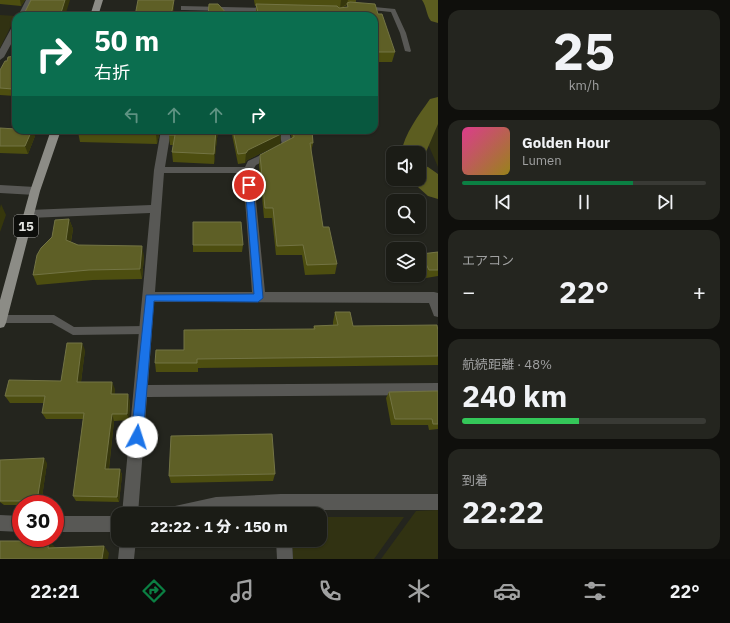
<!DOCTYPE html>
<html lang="ja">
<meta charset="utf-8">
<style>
body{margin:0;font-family:"IBM Plex Sans","Noto Sans JP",sans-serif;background:#24251f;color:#f1f3f6;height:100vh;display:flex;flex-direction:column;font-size:15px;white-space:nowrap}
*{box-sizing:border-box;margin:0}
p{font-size:13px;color:#a0a1a1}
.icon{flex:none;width:22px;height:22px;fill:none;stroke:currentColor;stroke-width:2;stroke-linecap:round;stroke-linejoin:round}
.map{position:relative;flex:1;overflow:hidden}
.panel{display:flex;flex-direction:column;gap:10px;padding:10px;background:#0f0f0c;width:292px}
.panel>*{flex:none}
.banner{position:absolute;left:12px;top:12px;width:366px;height:122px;border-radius:12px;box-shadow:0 1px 3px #0004,0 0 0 1px #393a35;background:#0b6e4f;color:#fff;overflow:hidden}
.tools{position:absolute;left:386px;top:146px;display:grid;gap:8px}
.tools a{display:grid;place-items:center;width:40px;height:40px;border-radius:8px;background:#1b1c16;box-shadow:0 1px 3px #0004,0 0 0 1px #393a35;font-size:20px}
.speed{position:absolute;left:12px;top:495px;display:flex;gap:8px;font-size:20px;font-weight:700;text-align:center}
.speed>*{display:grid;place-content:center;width:52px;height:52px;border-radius:50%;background:#1b1c16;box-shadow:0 1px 3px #0004,0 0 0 1px #393a35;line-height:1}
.speed .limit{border:6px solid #d22;background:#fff;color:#111}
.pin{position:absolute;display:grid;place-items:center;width:34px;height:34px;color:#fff;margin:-17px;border:2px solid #fff;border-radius:50%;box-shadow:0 1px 4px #0007}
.me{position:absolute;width:44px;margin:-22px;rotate:5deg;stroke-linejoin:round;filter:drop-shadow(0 0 3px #0008)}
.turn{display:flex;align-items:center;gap:14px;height:84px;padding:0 16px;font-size:18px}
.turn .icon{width:52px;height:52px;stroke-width:2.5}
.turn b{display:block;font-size:28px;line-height:34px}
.lanes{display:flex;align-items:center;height:38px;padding:0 16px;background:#0003;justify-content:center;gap:20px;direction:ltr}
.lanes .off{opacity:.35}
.big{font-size:30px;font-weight:800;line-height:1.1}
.panel .widget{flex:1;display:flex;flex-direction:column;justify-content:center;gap:6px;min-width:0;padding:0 14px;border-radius:12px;background:#24251f}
.panel .dial{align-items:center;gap:0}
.dial b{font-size:52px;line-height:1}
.song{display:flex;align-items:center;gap:12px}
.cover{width:48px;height:48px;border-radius:6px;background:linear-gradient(135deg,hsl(330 70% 55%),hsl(50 70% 35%))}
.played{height:4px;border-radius:2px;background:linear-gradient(90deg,#0b8043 70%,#393a35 70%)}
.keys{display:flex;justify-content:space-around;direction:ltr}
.heat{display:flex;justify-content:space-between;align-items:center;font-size:22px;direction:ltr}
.charge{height:6px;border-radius:3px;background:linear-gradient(90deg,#34c759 48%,#393a35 0)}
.trip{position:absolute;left:111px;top:507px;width:216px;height:40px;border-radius:12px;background:#1b1c16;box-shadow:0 1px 3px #0004,0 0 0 1px #393a35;font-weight:800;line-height:40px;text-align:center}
.menu{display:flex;height:64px;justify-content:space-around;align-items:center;background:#0b0b09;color:#a0a1a1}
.menu .icon{width:28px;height:28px}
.menu .current{color:#0b8043}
.menu b{font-size:18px;color:#f1f3f6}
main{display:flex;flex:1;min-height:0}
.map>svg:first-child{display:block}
.green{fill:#313212}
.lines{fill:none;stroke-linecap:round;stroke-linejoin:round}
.river{fill:#5c5d20;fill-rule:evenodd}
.lane{fill:#585855;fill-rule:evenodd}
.street{fill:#585855;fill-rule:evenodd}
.primary{fill:#8c8c86;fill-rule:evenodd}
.wall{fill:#4d4e10;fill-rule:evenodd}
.shaded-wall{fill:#36370c}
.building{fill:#5e5f26;stroke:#737444}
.route{fill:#1a73e8;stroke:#114b97}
.labels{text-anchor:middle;stroke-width:4;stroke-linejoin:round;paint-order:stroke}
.shield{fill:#0d0e0b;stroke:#a4a4a1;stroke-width:1}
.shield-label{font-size:13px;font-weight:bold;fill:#e4e5e1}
</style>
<main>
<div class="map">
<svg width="438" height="559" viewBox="0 0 438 559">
<rect width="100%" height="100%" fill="#24251e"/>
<path class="green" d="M0,15L16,16L0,48Z
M438,120V167L428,144Z
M438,510V559H381L416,511Z
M320,517H404L374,559H293L292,540H320Z"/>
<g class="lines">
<path class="river" d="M422,0H438V23L431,21C426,15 427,7 422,0Z
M438,97V124L423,159L419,160V153H401C405,133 418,116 430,99Z
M419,164L428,167L438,174V199L428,196L409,179H419Z"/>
<path class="lane" d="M364,6L395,9L406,33L411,51L410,52L405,51L400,33L391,12L362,9V7Z
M0,315H54L74,327L146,326L149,327L151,330L149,333L146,334L73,335L52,323H1Z"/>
<path class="street" d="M26,0H34L26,16H18Z
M181,6L271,8L275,10L271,12L184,10H181Z
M13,25H16V35L4,57L0,60V49Z
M161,130H171L165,167H245L248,161L282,145L279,130H289L292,146L290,148L256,165L253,170L265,292H434L438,293V317L434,316L429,303L154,302L148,385L438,383V395L147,397L138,514H122L150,213L29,218L24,214L29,210L151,205L154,170ZM164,173H243L252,292H155Z
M0,185L35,187L40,191L35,195L0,193Z
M281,494H438V510H281L211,514H167L169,508L175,506L216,497Z
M0,515L21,516V532L0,531Z
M55,516H118V532H55Z
M120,540H136L134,559H118Z
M276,540H292L293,559H277Z"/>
<path class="primary" d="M95,0H103L98,16H90Z
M51,130H61L40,191L6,323L4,327L0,328V300L30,191Z"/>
</g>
<path class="wall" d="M0,0H25L21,6L0,4Z
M254,0H356V2L378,14L395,52L392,62H374V16H256V6H255ZM347,5V7L341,8Z
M7,61L15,96L0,95V70Z
M0,128L35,136L28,154L0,153Z
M160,130L157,144L80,142L78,132Z
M218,130L214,164L173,162L172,152L173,145H170L169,135Z
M231,130H281L280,144L247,160L245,163L238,164Z
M290,130H312L313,143L311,152L323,227L337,264L335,274L305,275L302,255H276L272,218H264L259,165L260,155L292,139Z
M69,219L73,229L71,242L78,245L144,256L142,279L93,280L37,285L33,275Z
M193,245H243L242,252H193Z
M438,252V276L426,278L419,264V257L421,254Z
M335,312L353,326L438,331V365L198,368V372H156L155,363L184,350L313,329L314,326L333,325V322Z
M85,350L81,382L115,389L114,394L130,401L129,420L114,421L109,469H120L122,475L119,502L76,501L73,496L83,419H46L42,413L44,403H10L5,396L61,381Z
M438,391V429L429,430L428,425H391L386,398L389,392Z
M0,460L47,463L41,504H21V505H4L0,502Z
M275,474L273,481L171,483L169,476Z"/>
<path class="shaded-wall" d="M20,0H25L21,6Z
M65,0H70L65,16H60Z
M174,0V9L173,16H171Z
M341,0H348L347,4L340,8Z
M16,83V94L15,96L13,89Z
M32,130H33L35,136L28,154L25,146Z
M157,130H160L157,144L156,134Z
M216,130H218L214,164V154Z
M281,134L280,144L247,160L245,163L246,153L248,150Z
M1,204L6,215L0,232V208Z
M69,219L73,229L69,250L66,240Z
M142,246L144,256L142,279L140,269Z
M82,343L85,350L80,389L77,382Z
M112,382L115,389L114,401L111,394Z
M128,394L130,401L129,420L127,414Z
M112,414L114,421L108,475L105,469Z
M44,458L47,463L41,504H39L37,501Z
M120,469L122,475L119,502L117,497Z
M49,541L56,548H48Z
M104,546L109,553L108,559H102Z"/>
<path class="building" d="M31,0H65L60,16H23Z
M138,0H174L171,16H135Z
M350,2L375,4L378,14H382L395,52H374V16H319V14L258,13L256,4L337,6L339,8L348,7L347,3Z
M209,4H218L229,16H208Z
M16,56V83L13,89L0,88V70L5,61H7L8,57Z
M0,128L16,129V130H32L25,146H0Z
M78,130H157L156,134L78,132Z
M170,130H216L214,154L172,152L175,135H169Z
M233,130H281V134L248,150L246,153L238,154Z
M293,130H312L313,143H310L323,227H329L337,264L307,265L303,245L277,246L273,208H265L260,155L294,137Z
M69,219L66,240L78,245L142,246L140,269L89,270L33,275L37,255L41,248L52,237L55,220Z
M193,222H241L243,245H193Z
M438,252V270H429L421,254Z
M335,312H350L353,326L437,325L438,331V356L197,359V363H155L156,350H184V330L315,329L314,326L338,325Z
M67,343H82L77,382H112L111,394H128L127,414H112L105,469H120L117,497L73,496L84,413H42L45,396H5L9,380L61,381Z
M438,391V424H433L432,419H395L389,392Z
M272,434L275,474L169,476L171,436Z
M44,458L37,501H0V460Z
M0,541H49L48,548L104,546L102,559H0Z"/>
<path class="route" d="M249,182L253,185L263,298L258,302L154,301L143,437L141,441L137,442L133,441L131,437L146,295L254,294L245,185Z"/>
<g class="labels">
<rect class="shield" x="14" y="215" width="24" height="22" rx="3"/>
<g class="shield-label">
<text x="26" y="231">15</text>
</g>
</g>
</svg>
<div class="tools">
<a><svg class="icon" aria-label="sound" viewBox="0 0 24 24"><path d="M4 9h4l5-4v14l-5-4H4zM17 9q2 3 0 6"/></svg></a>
<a><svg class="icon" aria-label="search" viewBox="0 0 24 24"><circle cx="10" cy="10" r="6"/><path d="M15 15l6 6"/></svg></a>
<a><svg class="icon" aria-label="layers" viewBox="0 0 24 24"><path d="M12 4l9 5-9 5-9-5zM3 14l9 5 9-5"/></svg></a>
</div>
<div class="speed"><div class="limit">30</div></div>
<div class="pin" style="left:249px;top:185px;background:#d93025"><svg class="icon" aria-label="arrive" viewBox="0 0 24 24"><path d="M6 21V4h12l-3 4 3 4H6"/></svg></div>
<svg class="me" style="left:137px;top:437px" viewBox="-20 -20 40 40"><circle r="19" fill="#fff"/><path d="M0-13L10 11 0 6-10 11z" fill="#1a73e8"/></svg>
<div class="trip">22:22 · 1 分 · 150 m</div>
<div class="banner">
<div class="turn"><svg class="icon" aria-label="right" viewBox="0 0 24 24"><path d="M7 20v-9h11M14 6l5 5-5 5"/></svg><div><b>50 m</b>右折</div></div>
<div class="lanes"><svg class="icon off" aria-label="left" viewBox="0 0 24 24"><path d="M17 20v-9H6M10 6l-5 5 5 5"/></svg><svg class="icon off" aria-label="ahead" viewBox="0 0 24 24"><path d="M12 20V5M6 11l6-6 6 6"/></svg><svg class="icon off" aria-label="ahead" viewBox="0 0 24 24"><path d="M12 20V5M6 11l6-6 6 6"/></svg><svg class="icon" aria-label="right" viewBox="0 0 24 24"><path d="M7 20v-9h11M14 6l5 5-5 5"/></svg></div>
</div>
</div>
<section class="panel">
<div class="widget dial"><b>25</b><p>km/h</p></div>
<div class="widget">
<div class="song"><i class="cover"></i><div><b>Golden Hour</b><p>Lumen</p></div></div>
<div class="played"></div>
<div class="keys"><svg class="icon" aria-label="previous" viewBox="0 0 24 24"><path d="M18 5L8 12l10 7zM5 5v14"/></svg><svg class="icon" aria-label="pause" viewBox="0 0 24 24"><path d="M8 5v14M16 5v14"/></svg><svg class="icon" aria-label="next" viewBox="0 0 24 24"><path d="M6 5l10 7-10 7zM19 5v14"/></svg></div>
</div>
<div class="widget"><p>エアコン</p>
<div class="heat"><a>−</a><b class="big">22°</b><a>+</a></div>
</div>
<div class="widget"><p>航続距離 · 48%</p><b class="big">240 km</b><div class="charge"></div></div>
<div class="widget"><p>到着</p><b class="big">22:22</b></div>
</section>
</main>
<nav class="menu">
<b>22:21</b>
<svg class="icon current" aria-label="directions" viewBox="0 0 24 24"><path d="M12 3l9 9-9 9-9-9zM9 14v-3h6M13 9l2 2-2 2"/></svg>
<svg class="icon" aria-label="music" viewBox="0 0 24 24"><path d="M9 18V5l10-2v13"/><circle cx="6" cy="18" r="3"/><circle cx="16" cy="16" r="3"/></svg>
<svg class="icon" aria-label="phone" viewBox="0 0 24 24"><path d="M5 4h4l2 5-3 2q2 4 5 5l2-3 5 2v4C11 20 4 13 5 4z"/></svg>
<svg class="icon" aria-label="climate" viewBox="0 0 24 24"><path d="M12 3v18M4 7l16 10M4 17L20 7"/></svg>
<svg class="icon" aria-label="car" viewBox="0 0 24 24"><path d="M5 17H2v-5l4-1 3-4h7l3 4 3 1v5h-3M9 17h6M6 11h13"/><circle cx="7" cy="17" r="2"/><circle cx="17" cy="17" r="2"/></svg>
<svg class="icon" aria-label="filters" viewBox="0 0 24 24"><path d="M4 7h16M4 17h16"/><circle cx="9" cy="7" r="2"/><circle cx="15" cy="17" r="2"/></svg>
<b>22°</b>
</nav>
